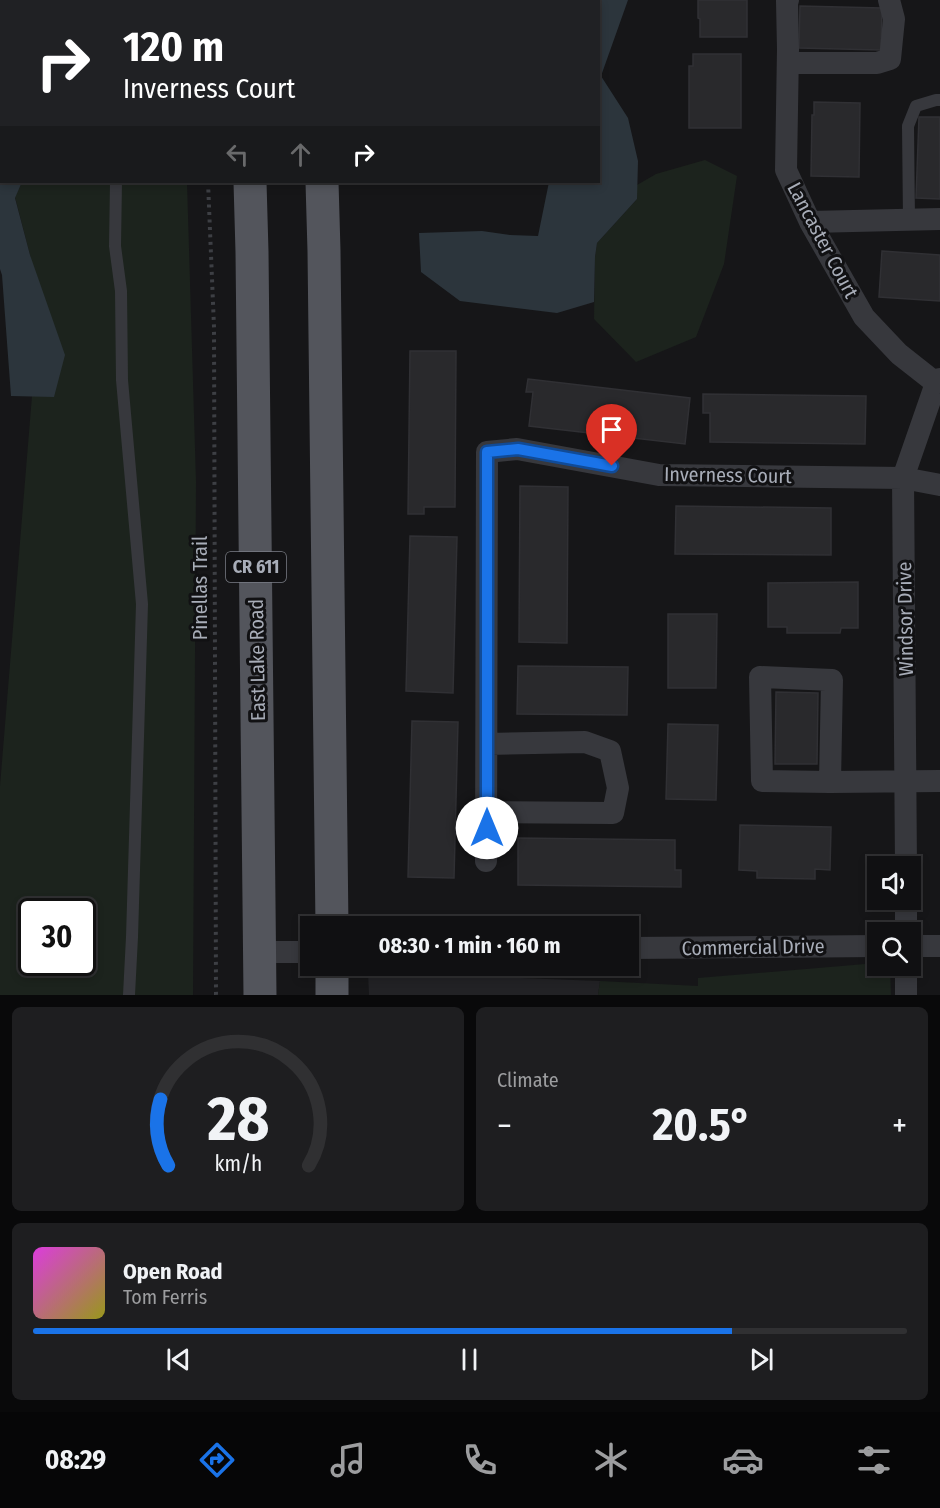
<!DOCTYPE html>
<meta charset="utf-8">
<style>
body{margin:0;font-family:"Fira Sans Condensed",sans-serif;background:#1e1e20;color:#f1f3f6;height:100vh;display:flex;flex-direction:column;font-size:22px;white-space:nowrap}
*{box-sizing:border-box;margin:0}
p{font-size:20px;color:#9c9d9f}
.icon{flex:none;width:33px;height:33px;fill:none;stroke:currentColor;stroke-width:2;stroke-linecap:round;stroke-linejoin:round}
.map{position:relative;height:995px;overflow:hidden}
.panel{display:flex;flex-direction:column;gap:12px;padding:12px;background:#09090a;flex:1}
.panel>*{flex:none}
.top-card{position:absolute;left:0px;top:0px;width:600px;height:183px;box-shadow:0 3px 9px #0003,0 0 0 2px #303032;background:#202124;color:#fff;overflow:hidden}
.tools{position:absolute;left:867px;top:856px;display:grid;gap:12px}
.tools a{display:grid;place-items:center;width:54px;height:54px;border-radius:0px;background:#101012;box-shadow:0 3px 9px #0003,0 0 0 2px #303032;font-size:30px}
.speed{position:absolute;left:18px;top:898px;display:flex;gap:12px;font-size:30px;font-weight:700;text-align:center}
.speed>*{display:grid;place-content:center;width:78px;height:78px;border-radius:50%;background:#101012;box-shadow:0 3px 9px #0003,0 0 0 2px #303032;line-height:1}
.speed .limit{border:3px solid #111;border-radius:9px;background:#fff;color:#111}
.pin{position:absolute;display:grid;place-items:center;width:51px;height:51px;color:#fff;margin:-62px -26px;border-radius:50% 50% 50% 0;rotate:-45deg;box-shadow:0 0 6px #0007}
.pin .icon{rotate:45deg}
.me{position:absolute;width:66px;margin:-33px;rotate:0deg;stroke-linejoin:round;filter:drop-shadow(0 0 4px #0008)}
.turn{display:flex;align-items:center;gap:21px;height:126px;padding:0 24px;font-size:27px}
.turn .icon{width:78px;height:78px;stroke-width:2.5}
.turn b{display:block;font-size:42px;line-height:51px}
.lanes{display:flex;align-items:center;height:57px;padding:0 24px;background:#0003;justify-content:center;gap:30px;direction:ltr}
.lanes .off{opacity:.35}
.big{font-size:45px;font-weight:700;line-height:1.1}
.panel .widget{flex:1;display:flex;flex-direction:column;justify-content:center;gap:9px;min-width:0;padding:0 21px;border-radius:9px;background:#1e1e20}
.panel .dial{align-items:center;gap:0}
.dial svg{height:156px;overflow:visible;fill:none;stroke:#303032;stroke-width:7;stroke-linecap:round;text-anchor:middle}
.dial text{fill:#f1f3f6;stroke:none}
.song{display:flex;align-items:center;gap:18px}
.cover{width:72px;height:72px;border-radius:9px;background:linear-gradient(135deg,hsl(300 70% 55%),hsl(60 70% 35%))}
.played{height:6px;border-radius:3px;background:linear-gradient(90deg,#1a73e8 80%,#303032 80%)}
.keys{display:flex;justify-content:space-around;direction:ltr}
.heat{display:flex;justify-content:space-between;align-items:center;font-size:33px;direction:ltr}
.panel .tiles{flex:1;display:grid;gap:12px;grid-template-columns:1fr 1fr}
.widget:last-child{grid-column:span 2}
.trip{position:absolute;left:300px;top:916px;width:339px;height:60px;border-radius:0px;background:#101012;box-shadow:0 3px 9px #0003,0 0 0 2px #303032;font-weight:700;line-height:60px;text-align:center}
.menu{display:flex;height:96px;justify-content:space-around;align-items:center;background:#060607;color:#9c9d9f}
.menu .icon{width:42px;height:42px}
.menu .current{color:#1a73e8}
.menu b{font-size:27px;color:#f1f3f6}
.map>svg:first-child{display:block}
.built{fill:#222225}
.green{fill:#1c231d;fill-rule:evenodd}
.water{fill:#2c353c}
.building{fill:#29292c;stroke:#303034;stroke-width:1.5}
.lines{fill:none;stroke-linecap:round;stroke-linejoin:round}
.path{stroke:#3d3f44;stroke-width:4;stroke-dasharray:3 4.5;stroke-linecap:butt}
.service{stroke:#37383d;stroke-width:12}
.minor{stroke:#37383d;stroke-width:22}
.primary{stroke:#53555c;stroke-width:33}
.route-casing{stroke:#114b97;stroke-width:15}
.route{stroke:#1a73e8;stroke-width:10}
.labels{text-anchor:middle;stroke-width:6;stroke-linejoin:round;paint-order:stroke}
.shield{fill:#111113;stroke:#7b7e86;stroke-width:1.5}
.shield-label{font-size:18px;font-weight:bold;fill:#a8adb8}
.street-label{font-size:20px;fill:#a8adb8;stroke:#111113}
</style>
<div class="map">
<svg width="940" height="995" viewBox="0 0 940 995">
<rect width="100%" height="100%" fill="#161618"/>
<path class="built" d="M368,972L600,981L598,995H369Z"/>
<path class="green" d="M0,0H182V1L2,2L1,64H0Z
M705,160L737,176L724,264L696,337L636,362L594,319L595,257L597,243L637,199V185L656,174Z
M22,182H187L196,482L193,995H0V786L32,396H54L30,255L15,197ZM32,912H82V963H32Z
M877,963L878,966H890L891,995H598L600,981L698,986V978Z"/>
<path class="water" d="M550,0H628L601,76L628,118L638,161L637,199L597,243L595,257L594,302L557,313L460,301L421,272L419,233L482,231L510,235L538,236L549,182H598V2H551Z
M0,64H2V182H22L15,198L30,255L65,355L54,397L11,396L2,275L0,269Z"/>
<path class="building" d="M698,0H747V37H700V19L698,18Z
M800,6L882,8L881,50L799,48Z
M693,54H741V128H689V66H693Z
M814,102L860,103L859,177L811,176L812,115H814Z
M919,117H940V199L916,198Z
M882,251L940,255V301L879,297Z
M410,351H456L455,507H424V514H408Z
M528,379L690,398L685,444L529,426L533,392H526Z
M703,394L866,396L865,444L710,442V413H703Z
M520,486L568,487L567,643L519,642Z
M676,506L831,508V555L675,554Z
M410,536L457,537L453,693L406,691Z
M858,582V628H841L840,633H787V627H768V583Z
M668,614H717L716,688H668Z
M518,666L628,667L627,715L517,714Z
M776,692L818,693L817,764H775Z
M412,721L458,722L454,878L408,877Z
M668,724L718,725L716,800L666,799Z
M740,825L831,827L830,870L815,869V879L757,878V871L739,870Z
M518,838L675,840V870H681V887L518,885Z"/>
<g class="lines">
<path class="path" d="M203,0V2
M208,182L214,327L216,995"/>
<path class="service" d="M0,31H2
M116,182L115,246L121,291L122,380L142,604L132,937L129,995
M909,220L908,126L916,106L936,100H940"/>
<path class="minor" d="M788,0L787,1L788,49L786,170L810,222L864,317L899,354L936,383
M788,63H877L890,59L894,19L889,0
M810,222L940,219
M760,677L832,680L830,782L762,781Z
M487,744L585,742L610,751L618,788L613,813L487,812
M830,782L940,781
M486,861L487,452L517,449L659,475L903,478L940,485
M906,867L903,478L936,383L940,379
M906,933V900
M910,946H940
M628,948L878,946
M260,952H310
M906,995V966"/>
<path class="primary" d="M245,0V2
M316,0L317,2
M250,182L252,252L260,995
M322,182L324,251L332,927
M332,995V966"/>
</g>
<g class="lines">
<defs>
<path id="route" d="M487,828V452L518,449L612,466"/>
</defs>
<use href="#route" class="route-casing"/>
<use href="#route" class="route"/>
</g>
<g class="labels">
<rect class="shield" x="226" y="552" width="60" height="30" rx="4.5"/>
<g class="shield-label">
<text x="256" y="573">CR 611</text>
</g>
<g class="street-label">
<text transform="translate(823 240) rotate(62)" y="7">Lancaster Court</text>
<text transform="translate(728 475) rotate(1)" y="7">Inverness Court</text>
<text transform="translate(200 588) rotate(-90)" y="7">Pinellas Trail</text>
<text transform="translate(905 619) rotate(-91)" y="7">Windsor Drive</text>
<text transform="translate(257 660) rotate(-91)" y="7">East Lake Road</text>
<text transform="translate(753 947) rotate(-1)" y="7">Commercial Drive</text>
</g>
</g>
</svg>
<div class="tools">
<a><svg class="icon" aria-label="sound" viewBox="0 0 24 24"><path d="M4 9h4l5-4v14l-5-4H4zM17 9q2 3 0 6"/></svg></a>
<a><svg class="icon" aria-label="search" viewBox="0 0 24 24"><circle cx="10" cy="10" r="6"/><path d="M15 15l6 6"/></svg></a>
</div>
<div class="speed"><div class="limit">30</div></div>
<div class="pin" style="left:612px;top:466px;background:#d93025"><svg class="icon" aria-label="arrive" viewBox="0 0 24 24"><path d="M6 21V4h12l-3 4 3 4H6"/></svg></div>
<svg class="me" style="left:487px;top:828px" viewBox="-20 -20 40 40"><circle r="19" fill="#fff"/><path d="M0-13L10 11 0 6-10 11z" fill="#1a73e8"/></svg>
<div class="trip">08:30 · 1 min · 160 m</div>
<div class="top-card">
<div class="turn"><svg class="icon" aria-label="right" viewBox="0 0 24 24"><path d="M7 20v-9h11M14 6l5 5-5 5"/></svg><div><b>120 m</b>Inverness Court</div></div>
<div class="lanes"><svg class="icon off" aria-label="left" viewBox="0 0 24 24"><path d="M17 20v-9H6M10 6l-5 5 5 5"/></svg><svg class="icon off" aria-label="ahead" viewBox="0 0 24 24"><path d="M12 20V5M6 11l6-6 6 6"/></svg><svg class="icon" aria-label="right" viewBox="0 0 24 24"><path d="M7 20v-9h11M14 6l5 5-5 5"/></svg></div>
</div>
</div>
<section class="panel">
<div class="tiles">
<div class="widget dial"><svg viewBox="0 0 100 80">
<path d="M14 69A42 42 0 1 1 86 69"/>
<path d="M14 69A42 42 0 0 1 10 35" stroke="#1a73e8"/>
<text x="50" y="56" font-size="32" font-weight="700">28</text>
<text x="50" y="72" font-size="11">km/h</text>
</svg></div>
<div class="widget"><p>Climate</p>
<div class="heat"><a>−</a><b class="big">20.5°</b><a>+</a></div>
</div>
<div class="widget">
<div class="song"><i class="cover"></i><div><b>Open Road</b><p>Tom Ferris</p></div></div>
<div class="played"></div>
<div class="keys"><svg class="icon" aria-label="previous" viewBox="0 0 24 24"><path d="M18 5L8 12l10 7zM5 5v14"/></svg><svg class="icon" aria-label="pause" viewBox="0 0 24 24"><path d="M8 5v14M16 5v14"/></svg><svg class="icon" aria-label="next" viewBox="0 0 24 24"><path d="M6 5l10 7-10 7zM19 5v14"/></svg></div>
</div>
</div>
</section>
<nav class="menu">
<b>08:29</b>
<svg class="icon current" aria-label="directions" viewBox="0 0 24 24"><path d="M12 3l9 9-9 9-9-9zM9 14v-3h6M13 9l2 2-2 2"/></svg>
<svg class="icon" aria-label="music" viewBox="0 0 24 24"><path d="M9 18V5l10-2v13"/><circle cx="6" cy="18" r="3"/><circle cx="16" cy="16" r="3"/></svg>
<svg class="icon" aria-label="phone" viewBox="0 0 24 24"><path d="M5 4h4l2 5-3 2q2 4 5 5l2-3 5 2v4C11 20 4 13 5 4z"/></svg>
<svg class="icon" aria-label="climate" viewBox="0 0 24 24"><path d="M12 3v18M4 7l16 10M4 17L20 7"/></svg>
<svg class="icon" aria-label="car" viewBox="0 0 24 24"><path d="M5 17H2v-5l4-1 3-4h7l3 4 3 1v5h-3M9 17h6M6 11h13"/><circle cx="7" cy="17" r="2"/><circle cx="17" cy="17" r="2"/></svg>
<svg class="icon" aria-label="filters" viewBox="0 0 24 24"><path d="M4 7h16M4 17h16"/><circle cx="9" cy="7" r="2"/><circle cx="15" cy="17" r="2"/></svg>
</nav>
